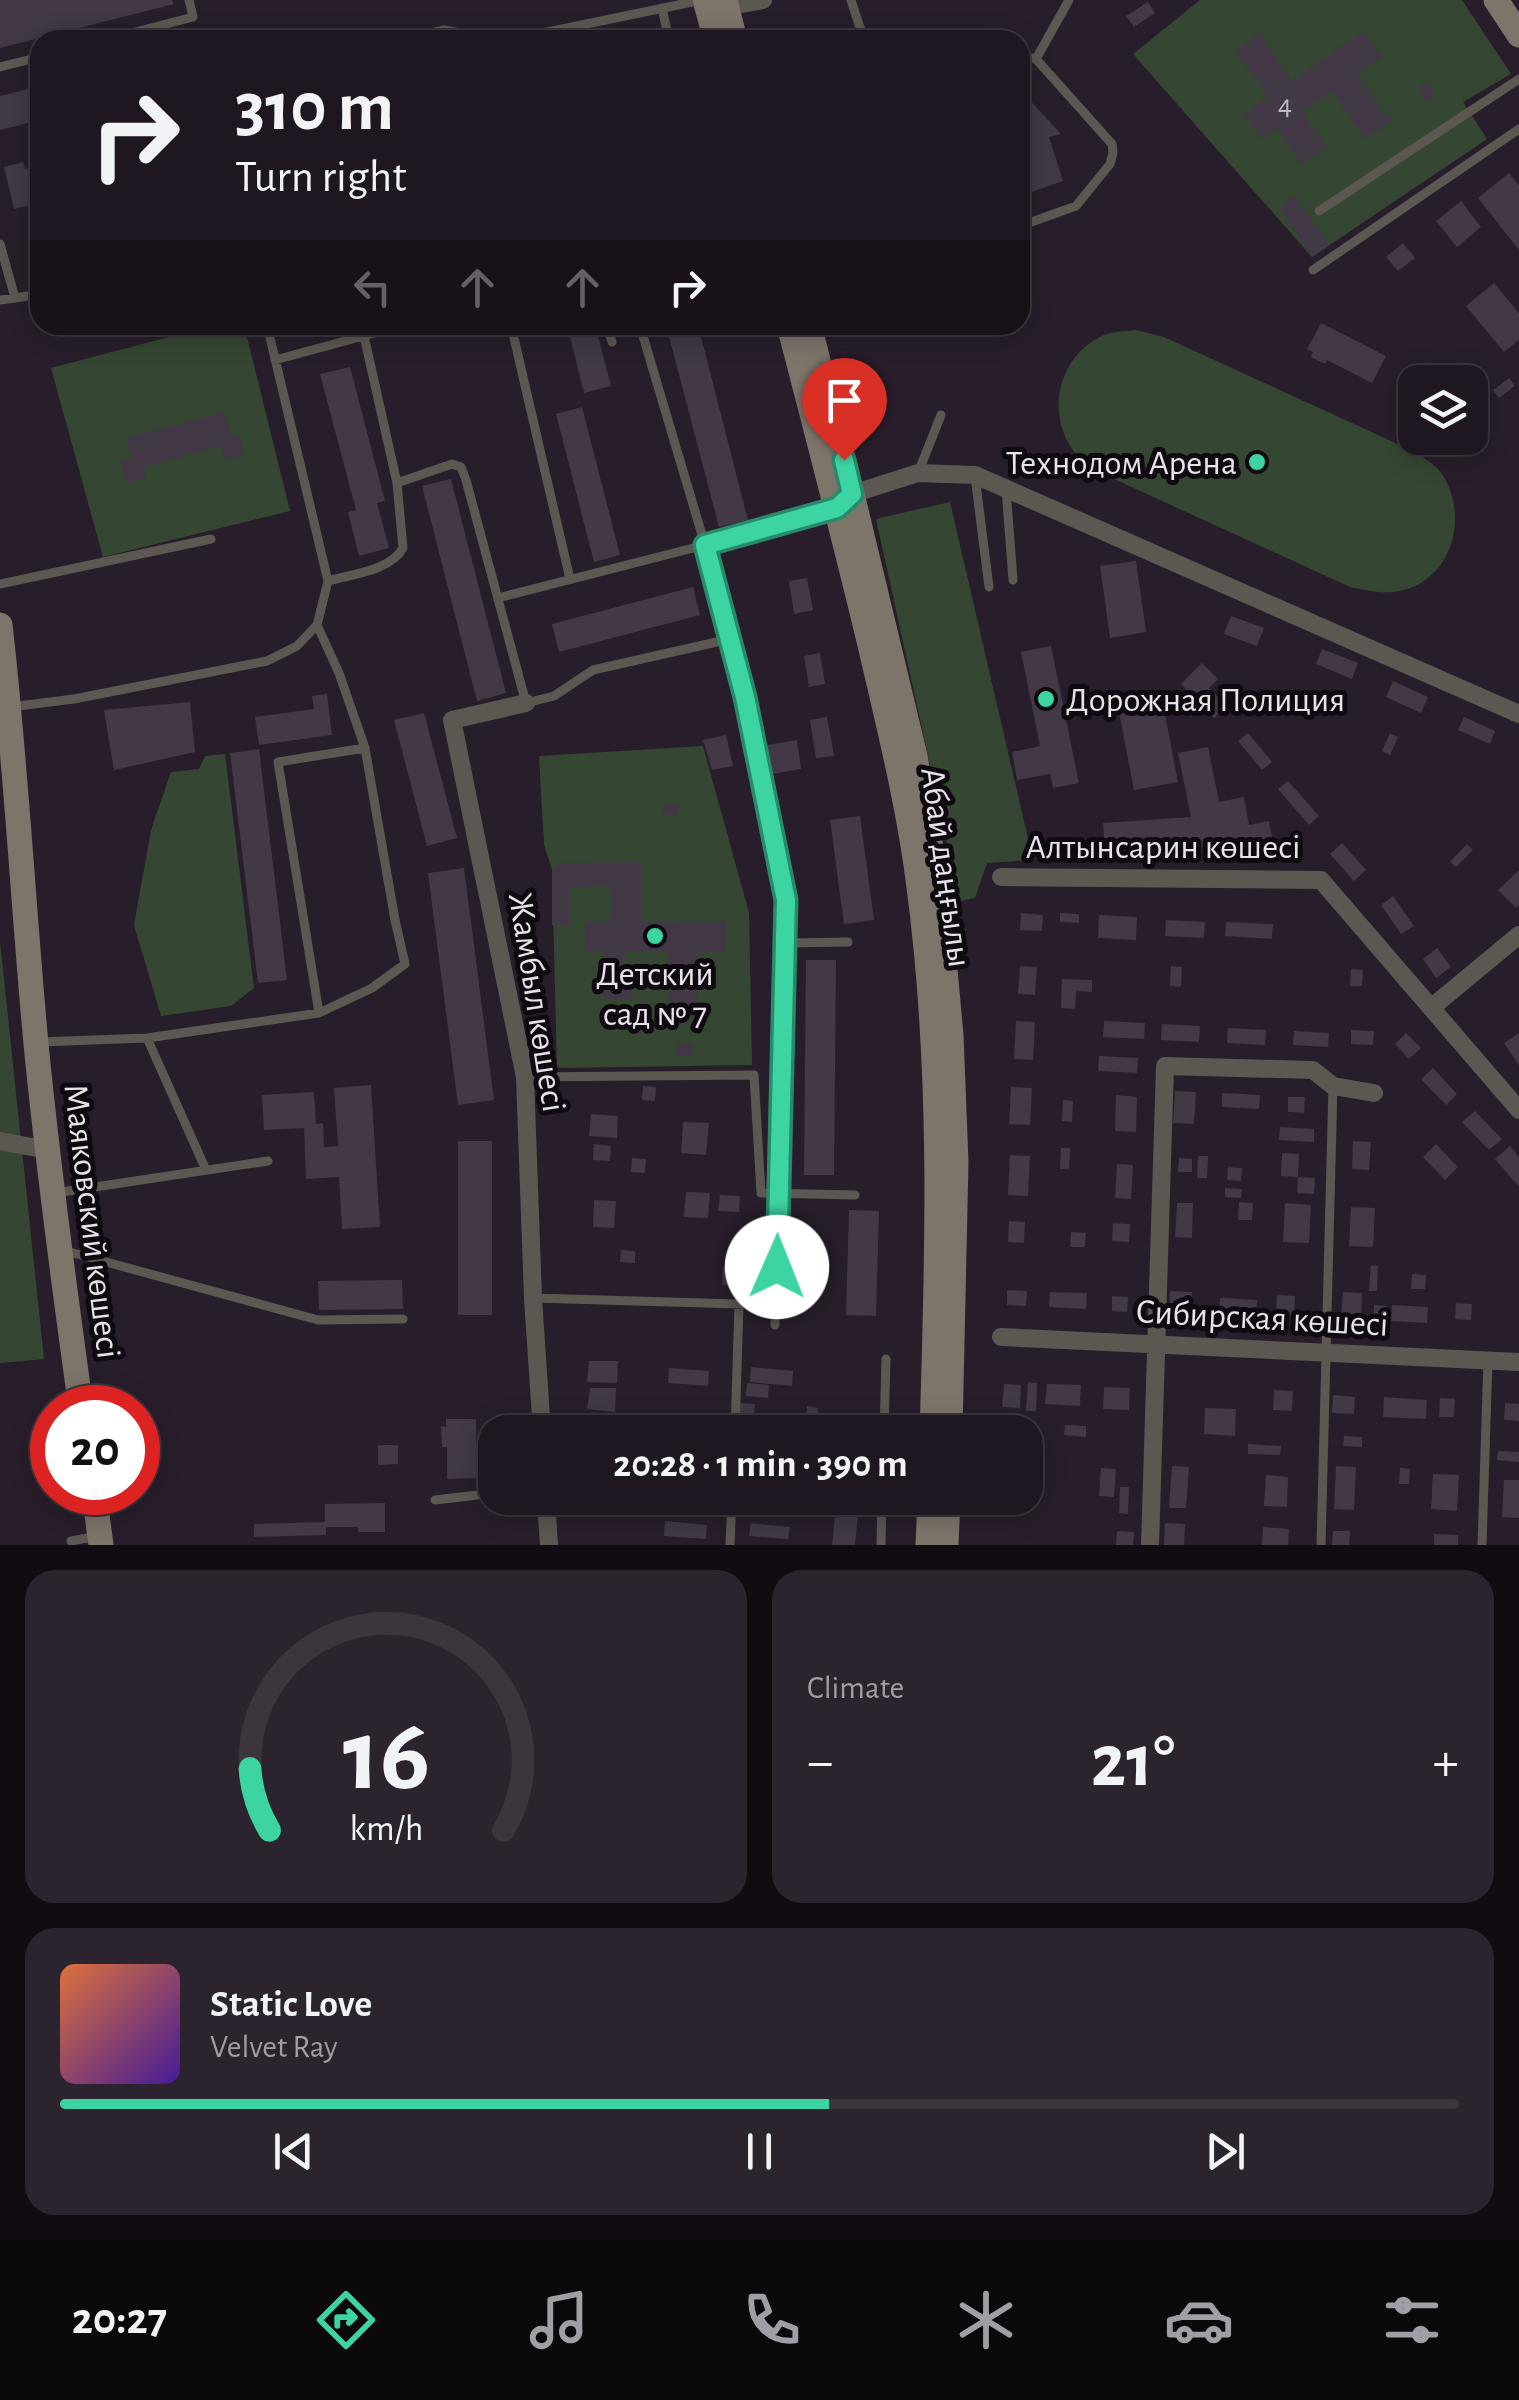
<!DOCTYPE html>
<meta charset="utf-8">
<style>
body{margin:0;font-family:"Alegreya Sans",sans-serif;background:#2b232d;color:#f1f3f6;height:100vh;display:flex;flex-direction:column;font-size:38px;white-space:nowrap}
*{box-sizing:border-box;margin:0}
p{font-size:32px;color:#a19fa5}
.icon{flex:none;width:55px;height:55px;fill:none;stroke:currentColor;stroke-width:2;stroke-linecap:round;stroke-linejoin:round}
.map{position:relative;height:1545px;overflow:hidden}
.drawer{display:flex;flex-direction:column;gap:25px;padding:25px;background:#100c12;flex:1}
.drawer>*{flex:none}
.top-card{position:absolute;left:30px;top:30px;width:1000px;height:305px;border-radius:30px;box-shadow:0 5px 25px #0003,0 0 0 2px #3c353e;background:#1e1620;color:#f1f3f6;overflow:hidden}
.buttons{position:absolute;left:1398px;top:365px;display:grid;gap:20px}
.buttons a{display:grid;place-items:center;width:90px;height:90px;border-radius:20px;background:#1e1620;box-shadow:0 5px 25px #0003,0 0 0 2px #3c353e;font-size:50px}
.speed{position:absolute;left:30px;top:1385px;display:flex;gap:20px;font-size:50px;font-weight:700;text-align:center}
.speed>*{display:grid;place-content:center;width:130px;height:130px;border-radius:50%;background:#1e1620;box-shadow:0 5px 25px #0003,0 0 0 2px #3c353e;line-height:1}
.speed .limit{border:15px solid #d22;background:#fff;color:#111}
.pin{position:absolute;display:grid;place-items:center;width:85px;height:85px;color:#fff;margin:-102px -42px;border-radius:50% 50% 50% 0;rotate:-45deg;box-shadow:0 0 10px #0007}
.pin .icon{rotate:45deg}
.me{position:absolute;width:110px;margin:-55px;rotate:1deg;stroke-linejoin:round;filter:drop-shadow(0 0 8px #0008)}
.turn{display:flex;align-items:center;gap:35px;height:210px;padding:0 40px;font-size:45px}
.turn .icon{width:130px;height:130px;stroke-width:2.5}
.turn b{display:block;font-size:70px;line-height:85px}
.lanes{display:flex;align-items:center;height:95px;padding:0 40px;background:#0003;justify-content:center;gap:50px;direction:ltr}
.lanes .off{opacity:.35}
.big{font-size:75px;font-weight:700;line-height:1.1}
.drawer .tile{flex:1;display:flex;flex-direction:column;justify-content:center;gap:15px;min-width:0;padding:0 35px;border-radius:30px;background:#2b232d}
.drawer .dial{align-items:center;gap:0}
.dial svg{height:260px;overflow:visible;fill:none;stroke:#3c353e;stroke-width:7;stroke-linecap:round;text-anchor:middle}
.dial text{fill:#f1f3f6;stroke:none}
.song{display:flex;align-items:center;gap:30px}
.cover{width:120px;height:120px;border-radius:15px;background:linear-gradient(135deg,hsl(20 70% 55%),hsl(260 70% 35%))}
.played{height:10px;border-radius:5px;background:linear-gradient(90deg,#3dd4a3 55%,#3c353e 55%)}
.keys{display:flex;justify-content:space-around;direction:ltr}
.heat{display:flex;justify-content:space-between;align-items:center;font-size:55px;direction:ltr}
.drawer .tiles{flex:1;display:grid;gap:25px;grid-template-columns:1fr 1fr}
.tile:last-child{grid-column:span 2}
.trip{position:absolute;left:478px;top:1415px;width:565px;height:100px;border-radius:30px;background:#1e1620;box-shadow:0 5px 25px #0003,0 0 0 2px #3c353e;font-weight:700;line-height:100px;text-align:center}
.dock{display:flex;height:160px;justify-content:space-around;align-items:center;background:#0c090d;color:#a19fa5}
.dock .icon{width:70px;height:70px}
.dock .current{color:#3dd4a3}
.dock b{font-size:45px;color:#f1f3f6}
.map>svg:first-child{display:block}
.green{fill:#354732}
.building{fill:#423846}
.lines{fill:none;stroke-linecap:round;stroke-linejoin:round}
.service{stroke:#5c5750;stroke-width:9}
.minor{stroke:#5c5750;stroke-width:18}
.secondary{stroke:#7d746a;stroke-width:25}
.route-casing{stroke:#288a6a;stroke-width:25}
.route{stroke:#3dd4a3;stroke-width:18}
.poi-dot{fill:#3dd4a3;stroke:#0e0a10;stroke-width:4}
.labels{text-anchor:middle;stroke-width:10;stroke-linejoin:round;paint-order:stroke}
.number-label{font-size:30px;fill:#bfb8c2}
.poi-label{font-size:35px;fill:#e9e2eb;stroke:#0e0a10;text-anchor:end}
.street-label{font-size:35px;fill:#e9e2eb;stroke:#0e0a10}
</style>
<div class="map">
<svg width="1519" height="1545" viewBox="0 0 1519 1545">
<rect width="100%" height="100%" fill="#281e2b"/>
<path class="green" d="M1200,0H1462L1511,74L1463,102L1487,139L1312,257L1133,54Z
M215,325H244L290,511L103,557L51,368Z
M1135,330L1164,337L1413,451C1421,456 1431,462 1438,469C1470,508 1456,576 1404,590C1385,595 1369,591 1350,587L1101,473C1093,467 1082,461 1076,454C1044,415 1058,355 1104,335C1113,332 1126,331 1135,330Z
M950,502L1033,860L987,863L975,898L960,901L876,519Z
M703,746L749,913L752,1065L557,1068L552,870L544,844L539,756Z
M225,754L254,988L231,1006L161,1016L134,925L151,830L171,772L199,769L205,756Z
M0,941L44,1359L0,1363Z"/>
<path class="building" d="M0,0H172L174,4L0,48Z
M1148,2L1155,13L1134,27L1126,16Z
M1363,31L1381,57L1357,74L1390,122L1365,139L1332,91L1302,111L1326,147L1301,164L1277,128L1262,139L1244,113L1268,97L1235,50L1259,33L1292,81Z
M1425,82L1435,95L1427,101L1417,88Z
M40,86V120L0,130V96Z
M1025,95L1061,134L1049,137L1063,181L1020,196V96Z
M23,162L25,169L39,166L40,228L33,204L14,209L4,167Z
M1509,173L1519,185V250L1478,198Z
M1295,196L1329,246L1312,257L1279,207Z
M1461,201L1481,227L1457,247L1436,221Z
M1403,243L1415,258L1398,271L1386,257Z
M1494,283L1519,313V340L1504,352L1466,306Z
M1321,323L1386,356L1372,383L1327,360L1325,364L1311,357L1313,352L1307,349Z
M315,325H347V326L317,334Z
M567,325H595L611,386L584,393Z
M666,325H698L748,520L719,527Z
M350,367L385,501L377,503L389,548L359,556L348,512L356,510L320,374Z
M1509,378L1515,386L1499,398L1493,390Z
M582,407L620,555L594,562L556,414Z
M225,412L231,436L239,434L244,455L225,460L222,446L143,467L146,478L127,483L121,462L131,459L126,438Z
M451,479L506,693L477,701L422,486Z
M1136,561L1146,632L1110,638L1100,566Z
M807,578L813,610L794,614L789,581Z
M693,587L700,615L559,652L552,624Z
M1231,616L1264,628L1257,646L1224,634Z
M1051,646L1079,783L1053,788L1050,774L1017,780L1012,752L1040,746L1021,652Z
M1322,649L1358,663L1352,679L1316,664Z
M820,653L825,684L809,687L804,656Z
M1202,663L1218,679L1209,688L1227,706L1214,718L1181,684Z
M1393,681L1428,697L1421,713L1386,697Z
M327,694L332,735L259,745L255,717L314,709L312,696Z
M1162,698L1178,782L1134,790L1118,707Z
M190,702L195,752L114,770L104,710Z
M424,713L457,838L427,846L394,720Z
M827,717L834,756L816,758L810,720Z
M1464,717L1495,731L1490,744L1458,730Z
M1248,733L1272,762L1262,770L1238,741Z
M1390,733L1398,737L1390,755L1382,751Z
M726,735L733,766L712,770L703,740Z
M797,740L801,769L772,774L767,745Z
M1208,747L1219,802L1244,797L1249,825L1269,821L1273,842L1253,846L1252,839L1211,847L1105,853L1103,823L1191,817L1178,753Z
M259,749L287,980L258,983L230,753Z
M1288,781L1319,816L1309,825L1278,789Z
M663,804L678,805V815L662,814Z
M860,816L874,920L844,924L830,820Z
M1342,843L1366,870L1354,881L1330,854Z
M1467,844L1473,850L1456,867L1450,862Z
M641,862V922L726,921V951H698V1008L669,1009L668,951H625V967H633V999H604L603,951H585V922H612V886L569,887V925H552V870L560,863Z
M464,868L494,1100L458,1105L428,873Z
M1519,870V905L1516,908L1498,890Z
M1393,896L1414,926L1401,934L1381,905Z
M1021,913L1043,915L1042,931L1020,930Z
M1060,913L1079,914V923L1060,922Z
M1099,915L1137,917L1136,940L1098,938Z
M1166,920L1205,922L1204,938L1165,936Z
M1226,922L1273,924L1272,939L1225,936Z
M1437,948L1451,967L1436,978L1423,959Z
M806,960H836L834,1175H804Z
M1020,966L1037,967L1035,995L1018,994Z
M1171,966L1182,967L1181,987L1170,986Z
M1351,969L1363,970L1362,986H1350Z
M1062,979L1092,980V992L1076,991L1075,1009L1061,1008Z
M1016,1021L1035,1022L1033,1060L1014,1059Z
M1104,1021L1145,1023L1144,1039L1103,1037Z
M1162,1024L1200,1026L1199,1042L1161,1040Z
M1228,1028L1266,1030L1265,1045L1227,1043Z
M1351,1030L1374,1031L1373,1045L1351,1044Z
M1294,1031L1329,1033L1328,1047L1293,1045Z
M1406,1033L1421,1048L1409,1059L1395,1044Z
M1519,1033V1065L1504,1043Z
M677,1043L692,1044L691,1056L676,1055Z
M1099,1056L1138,1058L1137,1073L1098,1071Z
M1433,1068L1457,1094L1446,1105L1421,1079Z
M371,1085L380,1227L342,1229L339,1177L306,1179L304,1128L264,1130L262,1095L314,1092L316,1124L323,1123L324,1147L338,1146L334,1088Z
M643,1086L656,1087L655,1101L642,1100Z
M1011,1087L1032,1088L1030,1125L1009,1124Z
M1175,1091L1196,1092L1194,1124L1173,1123Z
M1222,1093L1260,1095L1259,1109L1222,1107Z
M1116,1095L1137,1097L1136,1132L1115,1131Z
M1288,1097H1305L1304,1113L1288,1112Z
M1063,1100L1073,1101L1072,1122L1062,1121Z
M1475,1111L1502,1139L1489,1150L1462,1122Z
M591,1114L618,1116L617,1138L589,1136Z
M683,1122L709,1123L706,1155L681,1153Z
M1280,1127L1314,1129V1142L1279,1140Z
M458,1141H492V1315H458Z
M1353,1141L1371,1142L1369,1170L1352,1169Z
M594,1144L611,1146L610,1161L593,1160Z
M1436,1144L1458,1167L1445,1180L1423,1157Z
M1510,1146L1519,1157V1187L1495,1159Z
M1061,1148H1070L1069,1169H1060Z
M1282,1153L1299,1154L1298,1177L1281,1176Z
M1010,1155L1030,1156L1028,1196L1008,1195Z
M1198,1156H1208L1207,1178H1197Z
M632,1158L646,1159L645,1173L631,1172Z
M1179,1158L1192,1159V1172H1178Z
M1117,1164L1133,1165L1131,1199L1115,1198Z
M1228,1167L1242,1168L1241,1181L1227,1180Z
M1298,1177L1315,1178L1314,1194L1297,1193Z
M1225,1188L1242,1189L1241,1198L1225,1197Z
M686,1192L710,1193L708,1218L684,1217Z
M720,1195L740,1196L739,1212L718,1211Z
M594,1200L616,1201L614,1228L593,1227Z
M1239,1202L1253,1203L1252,1220H1238Z
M1177,1203H1193L1192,1238L1175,1237Z
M1285,1203L1311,1205L1309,1243L1283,1242Z
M1351,1207L1375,1208L1373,1247L1349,1246Z
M849,1210L879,1211L876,1316L846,1315Z
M1009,1221L1025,1222L1024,1243L1008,1242Z
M1113,1223L1130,1224L1129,1242L1112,1241Z
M1071,1232L1086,1233L1085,1247H1070Z
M621,1250L635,1251V1263L620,1262Z
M1371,1265L1378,1266L1377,1291H1369Z
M723,1267L737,1268L736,1286L722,1285Z
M1412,1274L1426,1275L1425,1289H1411Z
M402,1280L403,1309L319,1310L318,1281Z
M1007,1290L1027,1291L1026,1306L1007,1305Z
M1170,1291L1192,1292L1191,1313L1169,1312Z
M1050,1292L1087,1293L1086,1309L1049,1307Z
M1343,1292L1362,1293L1361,1319L1341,1318Z
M1277,1295L1295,1296L1294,1316L1276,1315Z
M1112,1296L1128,1297L1127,1312L1112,1311Z
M1220,1298L1257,1300L1256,1315L1219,1313Z
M1456,1303L1472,1304L1471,1320L1455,1319Z
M1374,1305L1387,1306L1386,1319L1374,1318Z
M1392,1305L1428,1307L1427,1323L1391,1321Z
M589,1361H618L617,1383L587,1382Z
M751,1367L793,1371L792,1386L750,1382Z
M669,1368L709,1371L708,1386L668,1383Z
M1028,1382L1037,1383L1036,1411H1026Z
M747,1383L769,1385L768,1398L746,1396Z
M1004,1384L1021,1385L1020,1408L1002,1407Z
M1047,1384L1081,1385L1080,1406L1045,1404Z
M1104,1387L1130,1388L1129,1410L1103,1409Z
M590,1388H616L615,1412L587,1409Z
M1274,1390L1293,1391L1292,1411L1273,1410Z
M1333,1395L1355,1397L1354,1414L1332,1413Z
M1384,1397L1427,1400L1426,1419L1383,1417Z
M1440,1398L1455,1399L1454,1417H1439Z
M740,1403L755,1404L754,1415L739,1414Z
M1505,1403L1519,1404V1421L1504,1420Z
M807,1406L818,1408L816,1428L805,1427Z
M1205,1408L1236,1409L1235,1436L1204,1434Z
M446,1419H476L477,1478L447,1479V1447H442L441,1426L446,1427Z
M574,1421L605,1423V1432H573Z
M1065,1425L1086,1426V1437L1064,1435Z
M1344,1436L1362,1437V1447L1343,1446Z
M1248,1444L1281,1446L1280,1455L1248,1454Z
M378,1445H398V1464L378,1465Z
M1498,1451L1519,1452V1462L1497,1460Z
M1172,1466L1189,1467L1186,1508H1169Z
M1336,1466L1356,1467L1354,1510L1334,1509Z
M1101,1468L1116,1469L1114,1497L1099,1496Z
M1400,1468L1410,1469L1409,1484H1399Z
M1433,1474L1459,1475L1457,1511L1431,1509Z
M1266,1475L1288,1477L1287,1507L1264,1506Z
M1504,1480H1519V1518L1502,1517Z
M1120,1487H1129L1128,1514L1119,1513Z
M385,1503V1532H358V1527H326V1535L254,1537V1524L325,1522V1504Z
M836,1504L859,1506L855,1545H832Z
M665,1521L707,1525L706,1539L664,1536Z
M751,1523L790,1527L788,1539L749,1536Z
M1165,1523L1185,1524L1184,1545H1164Z
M1263,1527L1289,1529L1288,1545H1262Z
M1117,1531L1134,1532L1133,1545H1116Z
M1333,1531H1350L1349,1545H1332Z
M1434,1534L1458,1535V1545H1434Z"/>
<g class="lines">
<path class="service" d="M851,0L864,40
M662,8L669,40
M105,40L193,17L189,0
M401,40L444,30L497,40
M509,40L702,0
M1020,55L1036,59L1112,144L1113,153L1110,164L1076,206L1020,226
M1036,59L1069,0
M0,67L40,57
M1319,211L1519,79
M0,244L15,298L0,300
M1313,270L1519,129
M15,298L40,294
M511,325L570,579
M607,325L612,342
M641,329L705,545L745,697L786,900L775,1325
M364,336L397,483
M275,360L404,325
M918,473L941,415
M975,476L989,587
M1006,489L1013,580
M328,581C352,574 390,571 403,548L397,483L452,464L461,467L466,480L526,703L554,696L593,670L730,639
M0,584L211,539
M498,598L705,545L833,509
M10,707L74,699L267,661L297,646L317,625L328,581L267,325
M786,943L848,942
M319,1013L278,762L365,748
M147,1038L206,1170
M39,1042L147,1038L319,1013L372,988L405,964L395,920L365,748L339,673L317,625
M525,1077L754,1075L761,1193L855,1195
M55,1193L268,1161
M66,1251L318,1320L403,1319
M533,1298L776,1305
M735,1432L739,1304
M884,1432L886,1359
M435,1500L495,1493
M71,1541L98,1536
M730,1545L732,1498
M881,1545L882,1498
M1321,1545L1333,1086
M1482,1545L1488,1360"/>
<path class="minor" d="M719,4L726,7L763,0
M845,501L852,494L918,473L975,475L1519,714
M526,703L452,720L525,1077L533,1298L542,1432
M1001,877L1321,880L1519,1110
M1431,1008L1519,935
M0,1141L48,1150
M1001,1337L1519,1362
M546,1498L549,1545
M1150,1545L1165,1066L1313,1070L1333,1086L1374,1093"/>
<path class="secondary" d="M705,0L716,40
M725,0L735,40
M1496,0L1519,35
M789,325C817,433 845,540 871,649C889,727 909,806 919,887C943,1068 938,1250 932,1432
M809,325L852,494L915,756L937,883L951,1035L956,1162L950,1432
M0,625C16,764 23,904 36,1044C48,1165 64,1286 81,1408
M94,1492L101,1545
M928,1545L930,1498
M946,1545L948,1498"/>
</g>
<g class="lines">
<defs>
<path id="route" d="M777,1267L786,900L745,697L705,545L837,508L852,494L844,460"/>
</defs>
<use href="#route" class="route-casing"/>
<use href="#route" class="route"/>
</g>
<g class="poi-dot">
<circle cx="1257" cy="462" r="10"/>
<circle cx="1046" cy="699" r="10"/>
<circle cx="655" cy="936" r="10"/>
</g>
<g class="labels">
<g class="number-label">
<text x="1285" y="114">4</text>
</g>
<g class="poi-label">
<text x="1237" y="474">Технодом Арена</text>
<text x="1066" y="711" text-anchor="start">Дорожная Полиция</text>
<text x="655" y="985" text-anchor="middle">Детский<tspan x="655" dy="40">сад № 7</tspan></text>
</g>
<g class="street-label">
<text x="1163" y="858">Алтынсарин көшесі</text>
<text transform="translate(947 867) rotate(82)" y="12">Абай даңғылы</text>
<text transform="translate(538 1002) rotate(81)" y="12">Жамбыл көшесі</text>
<text transform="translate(93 1221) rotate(83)" y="12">Маяковский көшесі</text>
<text transform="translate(1262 1317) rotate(3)" y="12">Сибирская көшесі</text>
</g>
</g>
</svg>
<div class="buttons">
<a><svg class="icon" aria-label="layers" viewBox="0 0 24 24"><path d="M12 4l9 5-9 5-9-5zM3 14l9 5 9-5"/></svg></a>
</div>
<div class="speed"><div class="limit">20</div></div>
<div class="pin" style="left:844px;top:460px;background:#d93025"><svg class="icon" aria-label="arrive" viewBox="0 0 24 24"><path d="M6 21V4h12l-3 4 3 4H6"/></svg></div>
<svg class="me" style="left:777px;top:1267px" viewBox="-20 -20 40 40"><circle r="19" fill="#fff"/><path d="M0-13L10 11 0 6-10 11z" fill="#3dd4a3"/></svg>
<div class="trip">20:28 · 1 min · 390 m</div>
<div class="top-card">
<div class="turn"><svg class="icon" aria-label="right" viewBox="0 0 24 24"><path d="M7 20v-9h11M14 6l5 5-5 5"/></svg><div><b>310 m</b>Turn right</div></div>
<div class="lanes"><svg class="icon off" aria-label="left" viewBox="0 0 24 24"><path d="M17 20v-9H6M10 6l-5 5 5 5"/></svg><svg class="icon off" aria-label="ahead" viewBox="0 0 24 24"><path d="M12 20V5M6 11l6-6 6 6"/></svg><svg class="icon off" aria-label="ahead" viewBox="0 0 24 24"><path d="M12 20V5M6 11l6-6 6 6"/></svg><svg class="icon" aria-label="right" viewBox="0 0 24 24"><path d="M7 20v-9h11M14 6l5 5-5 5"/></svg></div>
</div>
</div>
<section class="drawer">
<div class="tiles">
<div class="tile dial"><svg viewBox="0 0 100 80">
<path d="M14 69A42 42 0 1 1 86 69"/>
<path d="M14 69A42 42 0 0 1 8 50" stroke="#3dd4a3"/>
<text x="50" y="56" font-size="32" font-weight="700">16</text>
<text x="50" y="72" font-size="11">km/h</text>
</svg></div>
<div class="tile"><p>Climate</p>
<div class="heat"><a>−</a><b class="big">21°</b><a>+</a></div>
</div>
<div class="tile">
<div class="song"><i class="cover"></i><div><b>Static Love</b><p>Velvet Ray</p></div></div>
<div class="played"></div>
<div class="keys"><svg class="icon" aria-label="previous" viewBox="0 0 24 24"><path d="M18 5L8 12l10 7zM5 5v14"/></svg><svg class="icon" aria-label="pause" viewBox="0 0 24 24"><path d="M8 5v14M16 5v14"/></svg><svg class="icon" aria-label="next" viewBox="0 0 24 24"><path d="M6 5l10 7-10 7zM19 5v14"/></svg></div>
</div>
</div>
</section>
<nav class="dock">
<b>20:27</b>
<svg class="icon current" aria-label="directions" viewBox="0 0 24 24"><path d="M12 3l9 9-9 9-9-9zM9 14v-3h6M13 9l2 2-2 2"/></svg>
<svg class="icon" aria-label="music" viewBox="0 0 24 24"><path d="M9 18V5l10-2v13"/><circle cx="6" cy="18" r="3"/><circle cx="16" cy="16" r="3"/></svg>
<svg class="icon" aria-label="phone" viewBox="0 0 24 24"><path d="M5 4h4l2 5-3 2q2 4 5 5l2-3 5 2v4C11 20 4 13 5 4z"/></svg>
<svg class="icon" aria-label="climate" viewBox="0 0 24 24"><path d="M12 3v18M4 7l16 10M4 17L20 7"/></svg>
<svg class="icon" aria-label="car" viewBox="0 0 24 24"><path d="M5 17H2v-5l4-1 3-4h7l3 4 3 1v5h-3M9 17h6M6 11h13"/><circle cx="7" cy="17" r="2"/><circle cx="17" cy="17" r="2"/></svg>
<svg class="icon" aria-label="filters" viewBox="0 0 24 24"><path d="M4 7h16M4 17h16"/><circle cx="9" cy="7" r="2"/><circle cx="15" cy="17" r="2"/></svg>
</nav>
